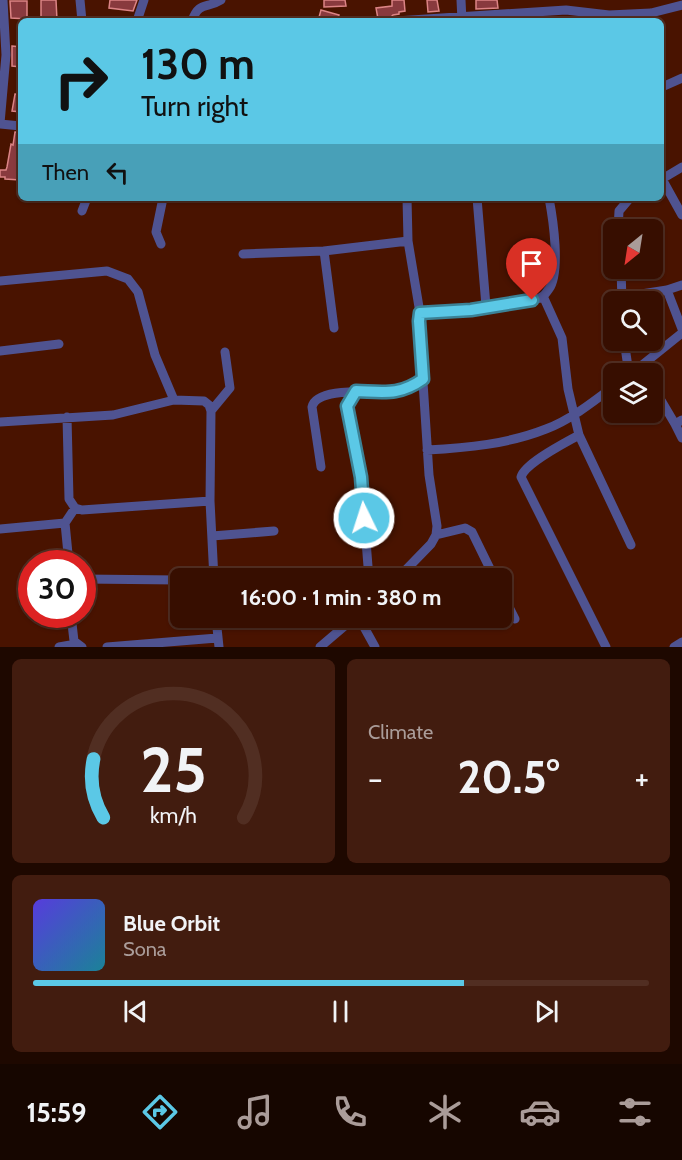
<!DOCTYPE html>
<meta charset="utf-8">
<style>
body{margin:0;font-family:Cabin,sans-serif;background:#421c0f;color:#f1f3f6;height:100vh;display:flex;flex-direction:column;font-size:22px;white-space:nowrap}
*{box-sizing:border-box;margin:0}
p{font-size:20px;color:#aa9c99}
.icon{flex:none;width:33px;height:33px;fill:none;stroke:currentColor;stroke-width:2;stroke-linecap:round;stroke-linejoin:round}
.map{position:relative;height:647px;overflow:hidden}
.details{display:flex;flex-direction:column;gap:12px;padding:12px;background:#1e0800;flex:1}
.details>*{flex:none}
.hud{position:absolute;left:18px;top:18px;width:646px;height:183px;border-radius:9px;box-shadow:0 2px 4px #0004,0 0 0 2px #512e22;background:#5bc8e6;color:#111;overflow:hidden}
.needle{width:39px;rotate:210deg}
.controls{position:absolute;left:603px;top:219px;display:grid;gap:12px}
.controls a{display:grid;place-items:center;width:60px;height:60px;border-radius:9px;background:#370e00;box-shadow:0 2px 4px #0004,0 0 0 2px #512e22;font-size:30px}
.speed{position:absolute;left:18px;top:550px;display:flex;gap:12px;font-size:30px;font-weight:700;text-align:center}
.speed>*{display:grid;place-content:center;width:78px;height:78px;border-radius:50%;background:#370e00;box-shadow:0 2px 4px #0004,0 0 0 2px #512e22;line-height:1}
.speed .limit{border:9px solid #d22;background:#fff;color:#111}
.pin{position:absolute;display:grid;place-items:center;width:51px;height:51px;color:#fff;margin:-62px -26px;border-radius:50% 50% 50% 0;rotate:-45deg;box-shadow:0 0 6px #0007}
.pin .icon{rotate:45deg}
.me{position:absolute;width:66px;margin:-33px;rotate:356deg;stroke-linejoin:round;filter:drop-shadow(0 0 4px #0008)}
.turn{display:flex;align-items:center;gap:21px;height:126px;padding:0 24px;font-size:27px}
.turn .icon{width:78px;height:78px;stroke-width:2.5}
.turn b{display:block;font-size:42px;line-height:51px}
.then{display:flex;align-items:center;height:57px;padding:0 24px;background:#0003;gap:12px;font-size:22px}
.big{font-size:45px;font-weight:700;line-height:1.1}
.details .tile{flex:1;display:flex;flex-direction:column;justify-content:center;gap:9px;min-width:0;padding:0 21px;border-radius:9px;background:#421c0f}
.details .dial{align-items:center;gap:0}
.dial svg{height:156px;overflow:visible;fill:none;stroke:#512e22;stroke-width:7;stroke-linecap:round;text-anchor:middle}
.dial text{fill:#f1f3f6;stroke:none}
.song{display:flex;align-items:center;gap:18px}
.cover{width:72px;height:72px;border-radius:9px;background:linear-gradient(135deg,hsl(250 70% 55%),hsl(190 70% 35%))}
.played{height:6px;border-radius:3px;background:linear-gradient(90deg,#5bc8e6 70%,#512e22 70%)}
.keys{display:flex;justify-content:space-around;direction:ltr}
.heat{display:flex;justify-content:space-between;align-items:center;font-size:33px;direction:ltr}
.details .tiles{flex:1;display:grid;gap:12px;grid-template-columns:1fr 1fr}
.tile:last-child{grid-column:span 2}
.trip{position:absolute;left:170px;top:568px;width:342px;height:60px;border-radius:9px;background:#370e00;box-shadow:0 2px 4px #0004,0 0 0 2px #512e22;font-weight:700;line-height:60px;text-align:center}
.menu{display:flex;height:96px;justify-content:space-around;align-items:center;background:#160600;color:#aa9c99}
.menu .icon{width:42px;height:42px}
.menu .current{color:#5bc8e6}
.menu b{font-size:27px;color:#f1f3f6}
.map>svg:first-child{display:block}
.building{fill:#893a3e;stroke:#dc8485;stroke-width:1.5}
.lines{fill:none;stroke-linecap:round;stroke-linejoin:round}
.minor{stroke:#4f5391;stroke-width:9}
.route-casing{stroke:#3b8296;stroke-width:15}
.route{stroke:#5bc8e6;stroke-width:10}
</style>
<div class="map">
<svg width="682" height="647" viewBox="0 0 682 647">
<rect width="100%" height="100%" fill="#491300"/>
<path class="building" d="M41,0H56L57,20H41Z
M110,0H137L133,11L109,8Z
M324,0H345L346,6L324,7Z
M392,0H404L405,11L399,12V14L393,15L390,18L378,19L376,8L392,6Z
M427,0H437L439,11L428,12Z
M476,0H497L498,8L476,9Z
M10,1H27V19L11,18Z
M321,10L339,15L337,21H318Z
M12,46L21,47V67L12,66Z
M15,94L21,95V112L12,111Z
M15,132L21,133L20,180L5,179V177H0V170H6L7,167L11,144L13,145Z"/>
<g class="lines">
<path class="minor" d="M80,0L82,21
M461,0L462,21
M137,21L144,0
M192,21C199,1 207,9 221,0
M396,21L566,10L609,15L651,13L682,5
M662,87L682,78
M0,123L6,55L3,0
M0,124L21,126
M662,179L682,215
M662,179L682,167
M477,198L486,306
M82,211L87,198
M618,230L619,211L630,198
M161,244L156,232L163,198
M324,251L334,328
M243,254L324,251L408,241
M621,268L622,302
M0,281L107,271L128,279L138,292L155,355L174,400
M667,290L682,329
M543,296L562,338L568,389L579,435C565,443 525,463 521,477L606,647
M622,297L667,290L682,285
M420,313C443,312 526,308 543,296C546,294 547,291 549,289C561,272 553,219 549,198
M624,340L629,374
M0,351L59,344
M631,374L682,333
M652,385L675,424L682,420
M356,391L347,406L361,477L369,579
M211,411L230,388L225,352
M67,417L69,499L75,508L82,510L210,501
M0,422L113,415L174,400L204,401L209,405L211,411L210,501L214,579
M675,424L682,438
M579,435L631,545
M427,450C467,448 508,444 546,429C570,420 593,402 614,386
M321,467L312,407C317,385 380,394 397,391C408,390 415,385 423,379
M65,523L69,564
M0,529L65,523L75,508
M436,535L465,528L472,532L495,579
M212,536L274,531
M82,579L179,580
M397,579L431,544L436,535L437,526L429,475L419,320L420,313L408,241L407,198
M501,591L515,619
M71,615L74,641L82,647
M216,618L219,647
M359,618L375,647
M59,647L76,644
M107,647L217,638
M320,647L354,618
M674,647L682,642"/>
</g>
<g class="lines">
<defs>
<path id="route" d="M364,518L361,477L347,406L356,391C384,392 399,396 423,379L419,321L420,313L471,310L532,300"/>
</defs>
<use href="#route" class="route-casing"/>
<use href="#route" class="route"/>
</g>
</svg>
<div class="controls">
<a><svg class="needle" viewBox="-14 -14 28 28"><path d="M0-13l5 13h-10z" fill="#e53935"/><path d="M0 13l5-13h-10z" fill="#aa9c99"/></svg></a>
<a><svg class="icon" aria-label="search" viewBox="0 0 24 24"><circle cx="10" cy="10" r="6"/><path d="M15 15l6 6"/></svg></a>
<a><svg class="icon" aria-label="layers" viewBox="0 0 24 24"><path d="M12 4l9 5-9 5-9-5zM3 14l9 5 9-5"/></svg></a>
</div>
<div class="speed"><div class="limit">30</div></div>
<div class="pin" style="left:532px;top:300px;background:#d93025"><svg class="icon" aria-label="arrive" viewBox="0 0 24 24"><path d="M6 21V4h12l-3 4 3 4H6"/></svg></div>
<svg class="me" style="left:364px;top:518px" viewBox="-20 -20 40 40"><circle r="17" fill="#5bc8e6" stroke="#fff" stroke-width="3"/><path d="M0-11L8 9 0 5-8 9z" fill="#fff"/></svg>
<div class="trip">16:00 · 1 min · 380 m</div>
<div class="hud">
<div class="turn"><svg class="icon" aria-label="right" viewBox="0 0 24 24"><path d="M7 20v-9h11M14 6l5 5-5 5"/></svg><div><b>130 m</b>Turn right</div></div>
<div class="then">Then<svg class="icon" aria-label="left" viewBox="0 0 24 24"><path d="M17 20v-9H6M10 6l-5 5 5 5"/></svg></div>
</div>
</div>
<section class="details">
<div class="tiles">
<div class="tile dial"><svg viewBox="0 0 100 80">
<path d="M14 69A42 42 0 1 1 86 69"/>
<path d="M14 69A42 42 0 0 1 9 39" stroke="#5bc8e6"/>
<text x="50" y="56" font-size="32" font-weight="700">25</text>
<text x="50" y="72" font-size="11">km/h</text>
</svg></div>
<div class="tile"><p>Climate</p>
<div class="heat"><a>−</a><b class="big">20.5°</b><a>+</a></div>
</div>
<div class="tile">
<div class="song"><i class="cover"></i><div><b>Blue Orbit</b><p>Sona</p></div></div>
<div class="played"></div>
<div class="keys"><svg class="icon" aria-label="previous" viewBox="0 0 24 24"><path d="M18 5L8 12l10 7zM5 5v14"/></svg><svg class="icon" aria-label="pause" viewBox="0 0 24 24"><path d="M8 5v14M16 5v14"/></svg><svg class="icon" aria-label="next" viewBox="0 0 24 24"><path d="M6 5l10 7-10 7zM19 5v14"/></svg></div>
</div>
</div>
</section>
<nav class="menu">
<b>15:59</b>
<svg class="icon current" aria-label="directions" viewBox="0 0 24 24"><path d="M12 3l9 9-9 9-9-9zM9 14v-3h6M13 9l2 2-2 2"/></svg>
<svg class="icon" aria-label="music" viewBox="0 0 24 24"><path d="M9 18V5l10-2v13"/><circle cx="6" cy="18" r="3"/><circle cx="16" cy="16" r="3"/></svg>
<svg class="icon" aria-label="phone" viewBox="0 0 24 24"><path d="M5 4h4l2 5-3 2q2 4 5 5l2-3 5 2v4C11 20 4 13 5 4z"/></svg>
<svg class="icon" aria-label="climate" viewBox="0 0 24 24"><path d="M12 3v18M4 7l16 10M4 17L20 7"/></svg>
<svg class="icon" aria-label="car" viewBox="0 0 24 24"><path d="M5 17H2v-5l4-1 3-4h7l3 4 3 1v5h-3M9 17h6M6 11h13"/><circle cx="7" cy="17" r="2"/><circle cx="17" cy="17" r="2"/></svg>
<svg class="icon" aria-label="filters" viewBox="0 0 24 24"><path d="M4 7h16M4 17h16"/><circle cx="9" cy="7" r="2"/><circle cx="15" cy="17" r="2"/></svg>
</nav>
